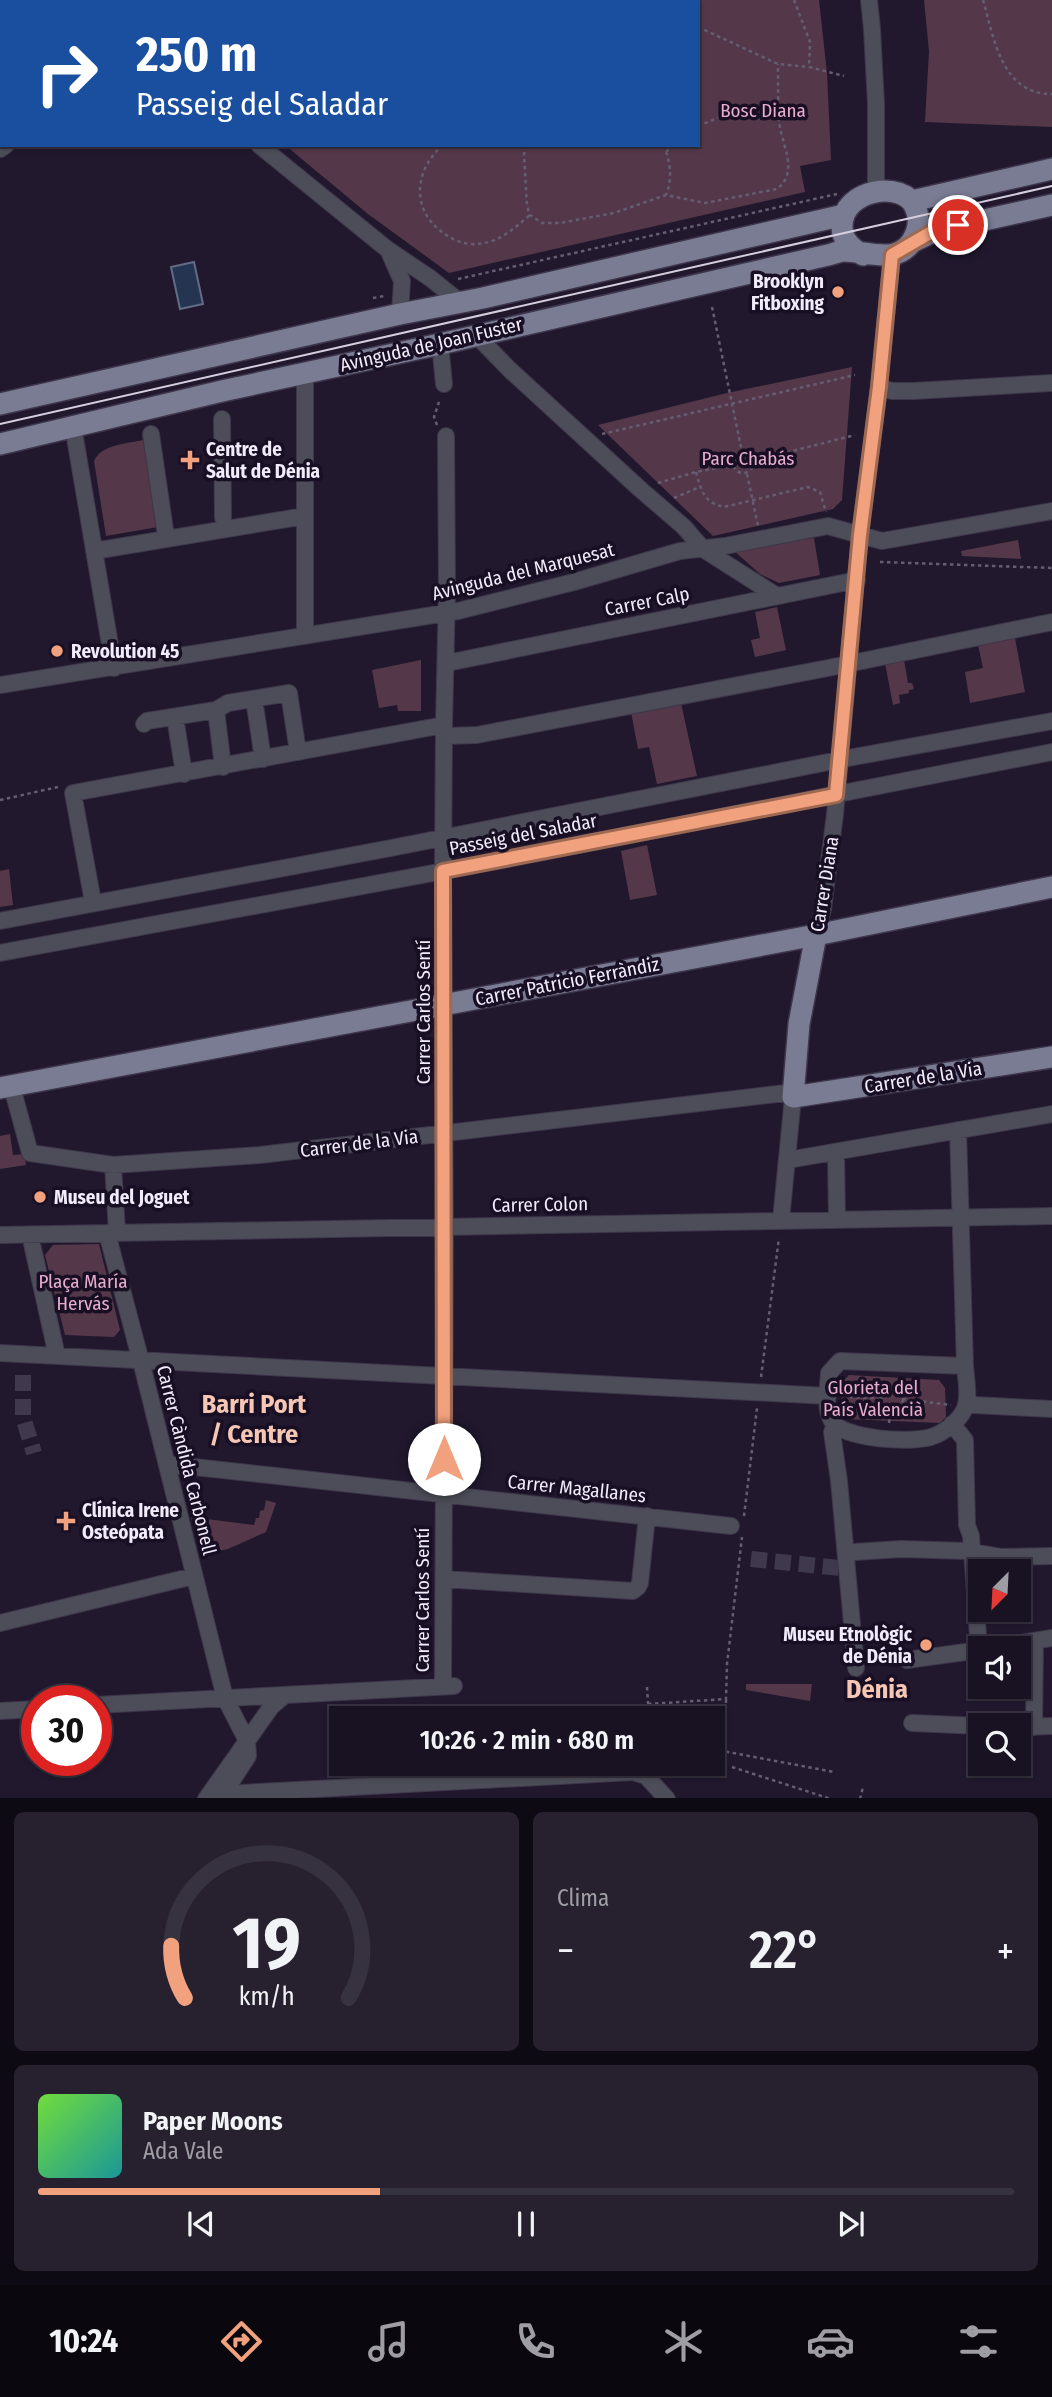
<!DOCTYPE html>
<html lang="es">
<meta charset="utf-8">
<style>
body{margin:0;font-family:"Fira Sans Condensed",sans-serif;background:#26202f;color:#f1f3f6;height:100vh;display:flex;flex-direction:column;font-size:26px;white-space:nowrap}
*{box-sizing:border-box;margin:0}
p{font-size:23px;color:#9f9ea5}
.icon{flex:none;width:38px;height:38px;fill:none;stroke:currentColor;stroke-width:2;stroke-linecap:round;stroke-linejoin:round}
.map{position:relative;height:1798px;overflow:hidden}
.sheet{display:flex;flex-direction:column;gap:14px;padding:14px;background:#0e0a13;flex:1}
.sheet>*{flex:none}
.top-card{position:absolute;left:0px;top:0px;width:700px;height:147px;box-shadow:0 2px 5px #0004,0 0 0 2px #373240;background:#1a4fa0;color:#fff;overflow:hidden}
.needle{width:46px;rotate:204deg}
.buttons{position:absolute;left:968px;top:1559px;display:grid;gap:14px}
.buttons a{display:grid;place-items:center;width:63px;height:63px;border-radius:0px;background:#191222;box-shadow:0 2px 5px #0004,0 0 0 2px #373240;font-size:35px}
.speed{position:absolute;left:21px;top:1685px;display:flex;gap:14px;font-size:35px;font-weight:700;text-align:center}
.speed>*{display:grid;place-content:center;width:91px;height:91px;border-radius:50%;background:#191222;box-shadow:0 2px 5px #0004,0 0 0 2px #373240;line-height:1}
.speed .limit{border:10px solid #d22;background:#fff;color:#111}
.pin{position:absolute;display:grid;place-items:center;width:60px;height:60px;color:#fff;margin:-30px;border:4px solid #fff;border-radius:50%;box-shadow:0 2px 7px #0007}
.me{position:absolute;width:77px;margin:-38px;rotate:0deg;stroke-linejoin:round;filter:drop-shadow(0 0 5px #0008)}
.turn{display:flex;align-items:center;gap:24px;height:147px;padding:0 21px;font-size:32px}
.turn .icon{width:91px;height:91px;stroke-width:2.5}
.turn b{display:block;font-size:49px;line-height:60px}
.big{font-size:52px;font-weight:600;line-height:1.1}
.sheet .card{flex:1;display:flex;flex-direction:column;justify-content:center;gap:10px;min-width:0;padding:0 24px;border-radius:10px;background:#26202f}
.sheet .dial{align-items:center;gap:0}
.dial svg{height:182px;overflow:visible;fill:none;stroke:#373240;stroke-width:7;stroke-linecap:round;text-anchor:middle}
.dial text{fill:#f1f3f6;stroke:none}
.song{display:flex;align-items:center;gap:21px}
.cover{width:84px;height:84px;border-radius:10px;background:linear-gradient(135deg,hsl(100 70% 55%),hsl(180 70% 35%))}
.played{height:7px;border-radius:4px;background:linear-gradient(90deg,#f2a17e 35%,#373240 35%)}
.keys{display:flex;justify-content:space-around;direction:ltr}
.heat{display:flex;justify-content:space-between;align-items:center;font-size:38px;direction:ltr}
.sheet .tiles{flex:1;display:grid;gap:14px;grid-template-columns:1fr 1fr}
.card:last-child{grid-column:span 2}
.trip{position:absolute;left:329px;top:1706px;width:396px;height:70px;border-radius:0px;background:#191222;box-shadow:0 2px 5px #0004,0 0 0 2px #373240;font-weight:600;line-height:70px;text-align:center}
.tab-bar{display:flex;height:112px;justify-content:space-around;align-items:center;background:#0a070e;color:#9f9ea5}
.tab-bar .icon{width:49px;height:49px}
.tab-bar .selected{color:#f2a17e}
.tab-bar b{font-size:32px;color:#f1f3f6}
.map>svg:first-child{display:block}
.green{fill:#543849}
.water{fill:#253551;stroke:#626c84;stroke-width:2}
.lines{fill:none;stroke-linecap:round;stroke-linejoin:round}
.minor-tunnel{stroke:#40384d;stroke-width:16;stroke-dasharray:16 8;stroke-linecap:butt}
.minor-casing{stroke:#3e364b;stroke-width:18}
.major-casing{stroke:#3e364b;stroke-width:24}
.path{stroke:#655d71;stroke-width:2.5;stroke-dasharray:3.5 3.5;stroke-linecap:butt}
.minor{stroke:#4c4d58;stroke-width:16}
.major{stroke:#7a7c94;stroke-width:21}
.tram{stroke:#d5cedf;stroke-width:2}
.route-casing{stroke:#9d6952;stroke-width:18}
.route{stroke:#f2a17e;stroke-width:12}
.poi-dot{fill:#f2a17e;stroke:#180f24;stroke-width:2.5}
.labels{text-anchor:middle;stroke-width:7;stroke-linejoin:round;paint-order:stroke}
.park-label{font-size:19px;fill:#e8accf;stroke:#180f24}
.poi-label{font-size:19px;font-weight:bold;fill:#f1ebfb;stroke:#180f24;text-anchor:start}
.street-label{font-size:19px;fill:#f1ebfb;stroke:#180f24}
.district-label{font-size:26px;font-weight:bold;fill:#f5c6b3;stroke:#180f24}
</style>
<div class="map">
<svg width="1052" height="1799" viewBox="0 0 1052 1799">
<rect width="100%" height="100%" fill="#21182e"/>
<path class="green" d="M124,0H819L827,73L831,160L800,166L805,192L449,273L368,214L285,145H698V2H125Z
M924,0H1052V127L925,122L929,51Z
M852,367L842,500L833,509L713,536L598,425L727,393Z
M143,440L158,527L106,536L94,461C102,444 126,444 143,440Z
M814,538L820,575L779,583L760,574L733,550Z
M1018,540L1021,559L962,556L961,551Z
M777,607L786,650L755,657L751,640L760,638L755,612Z
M1015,638L1025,692L970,703L965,672L983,668L978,645Z
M421,660V711H398L397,705L379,708L372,670Z
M904,660L908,683H912L914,689L909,690V693L899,695L900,703L893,705L885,663Z
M681,703L697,776L657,784L649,747L638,749L631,712Z
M647,845L657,895L630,900L621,851Z
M9,869L13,905L0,907V871Z
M10,1134L13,1155L24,1154L26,1165L0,1169V1136Z
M99,1244L120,1330L114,1337L65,1335L45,1255L53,1245Z
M849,1375L939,1380L945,1388L946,1417L940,1423L846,1419L841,1412L842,1382Z
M266,1500L276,1503L266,1532L228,1549L201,1554L191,1517L254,1525L256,1518H259L260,1511L264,1510Z
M746,1684H812L810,1701L746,1690Z"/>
<path class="water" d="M194,262L203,304L180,309L171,267Z"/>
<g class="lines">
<path class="minor-tunnel" d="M23,1375V1417L34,1453
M751,1559L840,1568"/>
<defs>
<path id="minor" d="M102,0L104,2
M869,0L872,29L876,104V193
M259,145L387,249L430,278L460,302
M0,149L6,145
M390,254L402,281L400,314
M476,335L510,370L640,489L684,527L703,549L777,596
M440,344L444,384
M305,372V636
M879,387L892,391H913L1052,383
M222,419L223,518
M73,426L114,668
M151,434L165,530
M94,551L305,516
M447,663L857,580
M0,685L458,611L574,582L680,551L725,546L828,526L882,541L1052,511
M254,699L263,759
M216,710L223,767
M175,717L184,774
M144,724L147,721L216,710L228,703L289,693L298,752
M445,736L477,735L828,668L1052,622
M93,902L73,793L444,725
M0,921L391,848L859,756L1052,721
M816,935L823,909L835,814L860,535L879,387L892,255
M0,953L471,866L1052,752
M13,1091L30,1153L113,1165L260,1155L794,1092
M958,1130L965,1366
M836,1152L837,1220
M788,1160L1052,1114
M113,1165L117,1232
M781,1220L793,1097
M107,1233L143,1369L225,1698L247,1741L248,1756L220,1799
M0,1235L1052,1216
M30,1235L57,1356
M0,1353L828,1396
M840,1361L965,1366C966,1380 970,1397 964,1410C959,1421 944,1433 931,1437C911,1443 845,1440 832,1421C824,1408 828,1388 829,1373Z
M967,1400L974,1405L1052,1409
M952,1424L965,1440L967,1525L971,1536L979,1650
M835,1425L832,1432L839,1481L856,1668
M167,1464L731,1526
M854,1552L901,1549L967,1551L1001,1557L1052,1556
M444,1579L633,1591L638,1587L640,1583L647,1516
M0,1623L194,1576
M990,1648L1052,1638
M907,1660L980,1650
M443,1686L445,1239L443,871L444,725L447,589L446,436
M96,1705L454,1686
M0,1711L37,1709
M912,1723L980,1726
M1018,1727L1052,1726
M1034,1727L1035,1641
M223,1794L633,1772L646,1776L667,1799
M206,1799L271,1707L285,1695"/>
<path id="major" d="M912,201L1052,169
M912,242L935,231L1052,205
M0,404L400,314L483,298L844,215
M0,444L222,391L440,344L828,255C833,254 839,251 844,251C868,251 903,268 916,233C919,225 919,215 915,207C904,180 843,188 842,226C842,240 851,248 863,255
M816,935L799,1024L793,1097L1052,1057
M0,1088L816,935L1052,887"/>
</defs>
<use href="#minor" class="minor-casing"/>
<use href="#major" class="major-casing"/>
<path class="path" d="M629,0L631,2
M794,0L810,42L809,67L844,76
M983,0C994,38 1001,94 1052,94
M587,2L589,0
M679,2L680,0
M698,27L778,64L809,67
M698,126L738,110L779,106
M443,145C412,172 411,214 448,236C458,243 472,246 484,243C502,240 517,226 530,215
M525,145L524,155L527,206L530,215L542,223H560L614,213L666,195L705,203L777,189C800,171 781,144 779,121C778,102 778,83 778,64
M664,145C670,162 673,178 666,195
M666,152L674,145
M458,279L837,194
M373,298L384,296
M712,307L742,452
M437,425L434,417L440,399
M602,434L855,375
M733 463a10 10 0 1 1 20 0a10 10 0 1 1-20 0Z
M753,461L855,435
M696,472C701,490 704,503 724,507L808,487L820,492L826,512
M747,474L758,526
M658,483L696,472L733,465
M674,498L700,487
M880,562L1052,568
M0,800L58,787
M761,1377L779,1238
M881 1399a11 11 0 1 1 22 0a11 11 0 1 1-22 0Z
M843,1393L851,1397L881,1398
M902,1399L951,1405
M889,1423L891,1409
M744,1516L757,1408
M647,1687L649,1718
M648,1704L726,1699L727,1664L742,1537
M712,1749L834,1772
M715,1749L725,1733L726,1700
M732,1767L831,1799
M860,1799L863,1787"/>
<use href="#minor" class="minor"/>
<use href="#major" class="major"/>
<path class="tram" d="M0,424L1052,186"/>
</g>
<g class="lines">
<defs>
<path id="route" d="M444,1459L443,871L836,795L860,535L879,387L892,255L935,230L958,225"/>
</defs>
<use href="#route" class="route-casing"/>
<use href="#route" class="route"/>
</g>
<g class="poi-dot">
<circle cx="838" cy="292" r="7"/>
<path d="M186.5 449.5h7v7h7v7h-7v7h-7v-7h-7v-7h7z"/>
<circle cx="57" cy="651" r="7"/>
<circle cx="40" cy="1197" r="7"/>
<path d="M62.5 1510.5h7v7h7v7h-7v7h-7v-7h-7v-7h7z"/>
<circle cx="926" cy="1645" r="7"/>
</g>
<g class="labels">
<g class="park-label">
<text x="763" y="117">Bosc Diana</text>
<text x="748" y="465">Parc Chabás</text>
<text x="83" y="1288">Plaça María<tspan x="83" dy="22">Hervás</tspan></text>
<text x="873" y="1394">Glorieta del<tspan x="873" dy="22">País Valencià</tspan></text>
</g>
<g class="poi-label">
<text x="824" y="288" text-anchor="end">Brooklyn<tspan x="824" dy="22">Fitboxing</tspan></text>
<text x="206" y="456">Centre de<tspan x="206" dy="22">Salut de Dénia</tspan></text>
<text x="71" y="658">Revolution 45</text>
<text x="54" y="1204">Museu del Joguet</text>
<text x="82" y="1517">Clínica Irene<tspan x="82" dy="22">Osteópata</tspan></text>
<text x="912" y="1641" text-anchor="end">Museu Etnològic<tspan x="912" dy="22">de Dénia</tspan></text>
</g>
<g class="street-label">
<text transform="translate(431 344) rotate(-13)" y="7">Avinguda de Joan Fuster</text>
<text transform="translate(523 571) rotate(-14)" y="7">Avinguda del Marquesat</text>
<text transform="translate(647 601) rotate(-11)" y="7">Carrer Calp</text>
<text transform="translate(523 834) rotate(-11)" y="7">Passeig del Saladar</text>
<text transform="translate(824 884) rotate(-81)" y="7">Carrer Diana</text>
<text transform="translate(567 981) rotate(-11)" y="7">Carrer Patricio Ferràndiz</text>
<text transform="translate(423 1012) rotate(-90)" y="7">Carrer Carlos Sentí</text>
<text transform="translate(923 1077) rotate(-9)" y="7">Carrer de la Via</text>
<text transform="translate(359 1143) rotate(-7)" y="7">Carrer de la Via</text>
<text transform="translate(540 1204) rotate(-1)" y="7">Carrer Colon</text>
<text transform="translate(187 1460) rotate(76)" y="7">Carrer Càndida Carbonell</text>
<text transform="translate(577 1488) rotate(6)" y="7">Carrer Magallanes</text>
<text transform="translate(422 1600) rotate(-90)" y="7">Carrer Carlos Sentí</text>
</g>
<g class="district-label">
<text x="254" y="1413">Barri Port<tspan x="254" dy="30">/ Centre</tspan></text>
<text x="877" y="1698">Dénia</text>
</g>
</g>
</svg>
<div class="buttons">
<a><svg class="needle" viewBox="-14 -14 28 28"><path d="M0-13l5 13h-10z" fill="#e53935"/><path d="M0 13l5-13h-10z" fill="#9f9ea5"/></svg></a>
<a><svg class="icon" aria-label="sound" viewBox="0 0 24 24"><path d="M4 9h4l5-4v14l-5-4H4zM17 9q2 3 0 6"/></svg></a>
<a><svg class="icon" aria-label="search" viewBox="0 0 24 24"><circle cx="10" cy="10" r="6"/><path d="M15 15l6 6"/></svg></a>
</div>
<div class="speed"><div class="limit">30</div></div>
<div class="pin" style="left:958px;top:225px;background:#d93025"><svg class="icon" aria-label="arrive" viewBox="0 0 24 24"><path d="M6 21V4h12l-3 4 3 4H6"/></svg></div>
<svg class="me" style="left:444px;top:1459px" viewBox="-20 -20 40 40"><circle r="19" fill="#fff"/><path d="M0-13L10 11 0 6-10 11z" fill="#f2a17e"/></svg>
<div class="trip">10:26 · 2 min · 680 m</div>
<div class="top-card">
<div class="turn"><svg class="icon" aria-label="right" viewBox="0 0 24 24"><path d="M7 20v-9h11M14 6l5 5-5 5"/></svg><div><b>250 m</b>Passeig del Saladar</div></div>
</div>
</div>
<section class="sheet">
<div class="tiles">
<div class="card dial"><svg viewBox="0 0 100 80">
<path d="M14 69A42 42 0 1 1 86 69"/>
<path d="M14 69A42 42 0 0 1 8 46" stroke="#f2a17e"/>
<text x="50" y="56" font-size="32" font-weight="700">19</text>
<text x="50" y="72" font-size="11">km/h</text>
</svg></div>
<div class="card"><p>Clima</p>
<div class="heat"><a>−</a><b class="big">22°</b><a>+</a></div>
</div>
<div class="card">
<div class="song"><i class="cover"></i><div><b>Paper Moons</b><p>Ada Vale</p></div></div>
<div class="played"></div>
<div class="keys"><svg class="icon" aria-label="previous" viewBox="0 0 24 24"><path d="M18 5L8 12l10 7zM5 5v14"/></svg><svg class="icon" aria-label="pause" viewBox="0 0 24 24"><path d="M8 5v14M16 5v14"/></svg><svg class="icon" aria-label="next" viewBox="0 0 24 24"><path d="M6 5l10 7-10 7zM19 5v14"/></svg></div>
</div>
</div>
</section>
<nav class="tab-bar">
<b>10:24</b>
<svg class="icon selected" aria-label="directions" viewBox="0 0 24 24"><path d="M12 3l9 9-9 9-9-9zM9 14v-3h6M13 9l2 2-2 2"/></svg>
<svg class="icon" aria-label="music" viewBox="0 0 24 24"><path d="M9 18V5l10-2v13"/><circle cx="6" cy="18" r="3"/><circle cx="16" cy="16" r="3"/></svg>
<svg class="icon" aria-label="phone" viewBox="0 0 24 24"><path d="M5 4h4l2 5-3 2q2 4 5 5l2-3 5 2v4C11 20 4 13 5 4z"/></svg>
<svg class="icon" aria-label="climate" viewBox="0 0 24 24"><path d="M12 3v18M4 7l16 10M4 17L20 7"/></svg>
<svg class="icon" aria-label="car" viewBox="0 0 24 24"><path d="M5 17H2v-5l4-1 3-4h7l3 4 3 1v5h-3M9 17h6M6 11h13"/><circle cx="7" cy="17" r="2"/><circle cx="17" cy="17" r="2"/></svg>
<svg class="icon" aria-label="filters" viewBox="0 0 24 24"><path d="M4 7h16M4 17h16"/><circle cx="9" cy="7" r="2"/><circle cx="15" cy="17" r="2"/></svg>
</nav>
